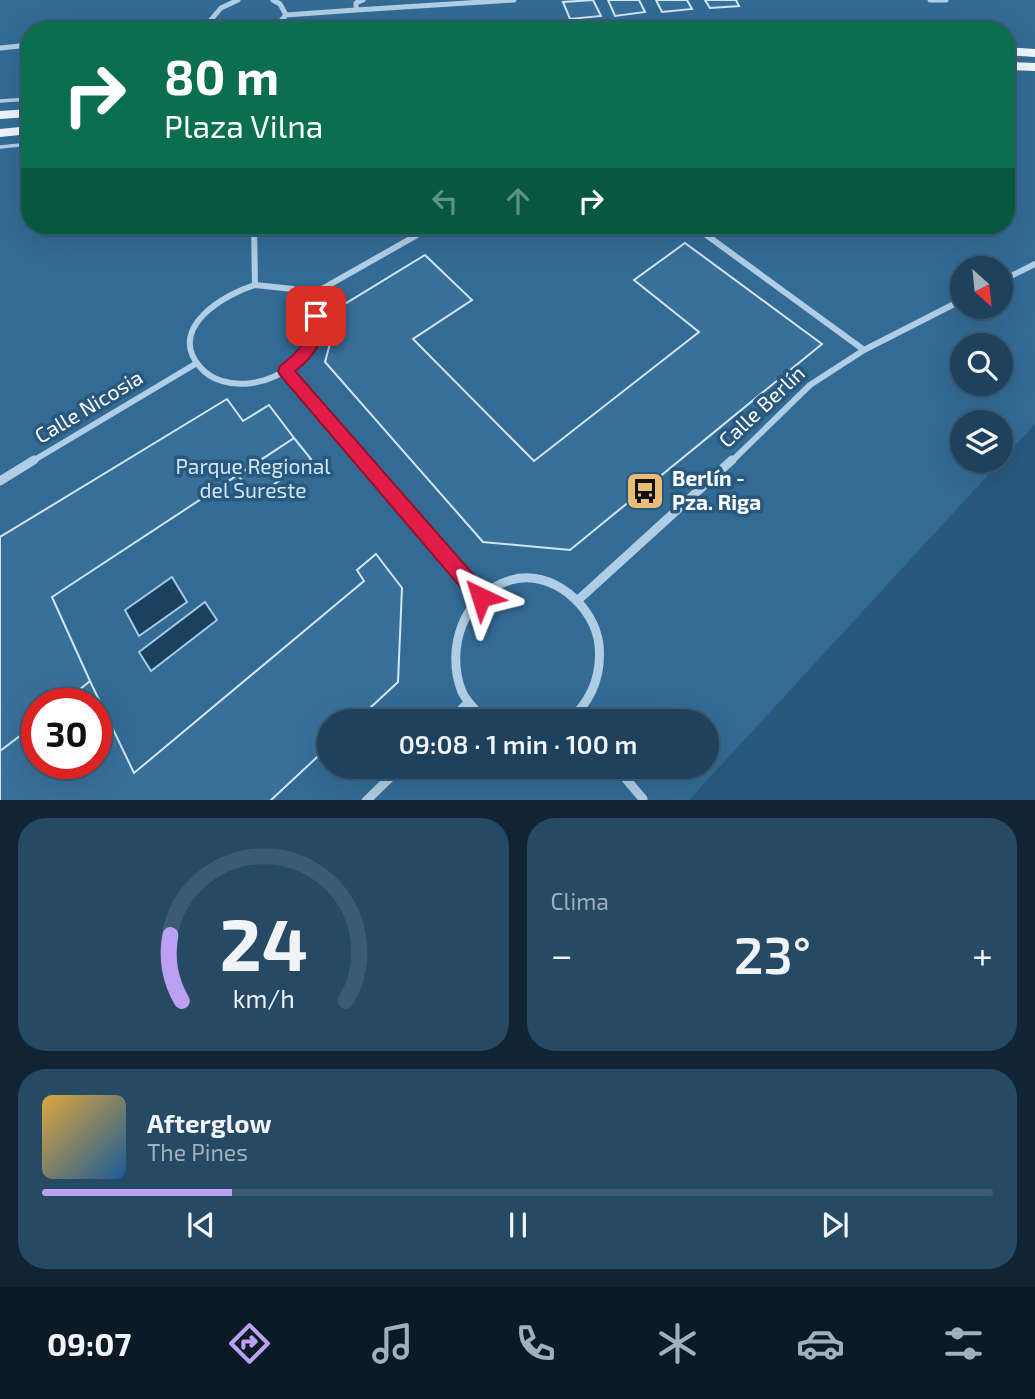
<!DOCTYPE html>
<html lang="es">
<meta charset="utf-8">
<style>
body{margin:0;font-family:"Exo 2",sans-serif;background:#264964;color:#f1f3f6;height:100vh;display:flex;flex-direction:column;font-size:26px;white-space:nowrap}
*{box-sizing:border-box;margin:0}
p{font-size:23px;color:#a1b0bc}
.icon{flex:none;width:38px;height:38px;fill:none;stroke:currentColor;stroke-width:2;stroke-linecap:round;stroke-linejoin:round}
.map{position:relative;height:800px;overflow:hidden}
.drawer{display:flex;flex-direction:column;gap:18px;padding:18px;background:#102434;flex:1}
.drawer>*{flex:none}
.banner{position:absolute;left:21px;top:21px;width:994px;height:214px;border-radius:28px;box-shadow:0 7px 28px #0002,0 0 0 2px #3c5b73;background:#0b6e4f;color:#fff;overflow:hidden}
.needle{width:46px;rotate:153deg}
.tools{position:absolute;left:950px;top:256px;display:grid;gap:14px}
.tools a{display:grid;place-items:center;width:63px;height:63px;border-radius:50%;background:#1e425e;box-shadow:0 7px 28px #0002,0 0 0 2px #3c5b73;font-size:35px}
.speed{position:absolute;left:21px;top:688px;display:flex;gap:14px;font-size:35px;font-weight:700;text-align:center}
.speed>*{display:grid;place-content:center;width:91px;height:91px;border-radius:50%;background:#1e425e;box-shadow:0 7px 28px #0002,0 0 0 2px #3c5b73;line-height:1}
.speed .limit{border:10px solid #d22;background:#fff;color:#111}
.pin{position:absolute;display:grid;place-items:center;width:60px;height:60px;color:#fff;margin:-30px;border-radius:14px;box-shadow:0 4px 10px #0006}
.me{position:absolute;width:77px;margin:-38px;rotate:319deg;stroke-linejoin:round;filter:drop-shadow(0 0 5px #0008)}
.turn{display:flex;align-items:center;gap:24px;height:147px;padding:0 28px;font-size:32px}
.turn .icon{width:91px;height:91px;stroke-width:2.5}
.turn b{display:block;font-size:49px;line-height:60px}
.lanes{display:flex;align-items:center;height:66px;padding:0 28px;background:#0003;justify-content:center;gap:35px;direction:ltr}
.lanes .off{opacity:.35}
.big{font-size:52px;font-weight:600;line-height:1.1}
.drawer .tile{flex:1;display:flex;flex-direction:column;justify-content:center;gap:10px;min-width:0;padding:0 24px;border-radius:28px;background:#264964}
.drawer .dial{align-items:center;gap:0}
.dial svg{height:182px;overflow:visible;fill:none;stroke:#3c5b73;stroke-width:7;stroke-linecap:round;text-anchor:middle}
.dial text{fill:#f1f3f6;stroke:none}
.song{display:flex;align-items:center;gap:21px}
.cover{width:84px;height:84px;border-radius:10px;background:linear-gradient(135deg,hsl(40 70% 55%),hsl(210 70% 35%))}
.played{height:7px;border-radius:4px;background:linear-gradient(90deg,#bca0f2 20%,#3c5b73 20%)}
.keys{display:flex;justify-content:space-around;direction:ltr}
.heat{display:flex;justify-content:space-between;align-items:center;font-size:38px;direction:ltr}
.drawer .tiles{flex:1;display:grid;gap:18px;grid-template-columns:1fr 1fr}
.tile:last-child{grid-column:span 2}
.trip{position:absolute;left:317px;top:709px;width:402px;height:70px;border-radius:35px;background:#1e425e;box-shadow:0 7px 28px #0002,0 0 0 2px #3c5b73;font-weight:600;line-height:70px;text-align:center}
.dock{display:flex;height:112px;justify-content:space-around;align-items:center;background:#0c1a26;color:#a1b0bc}
.dock .icon{width:49px;height:49px}
.dock .selected{color:#bca0f2}
.dock b{font-size:32px;color:#f1f3f6}
.map>svg:first-child{display:block}
.green{fill:#336b95;fill-rule:evenodd}
.water{fill:#1c415f;stroke:#a3cae5;stroke-width:2}
.building{fill:#39709a;stroke:#d1e5f4;stroke-width:2}
.lines{fill:none;stroke-linecap:round;stroke-linejoin:round}
.service{stroke:#afcde4;stroke-width:3.5}
.minor-far2{stroke:#afcde4;stroke-width:5}
.minor-far1{stroke:#afcde4;stroke-width:6}
.minor{stroke:#afcde4;stroke-width:9}
.primary{fill:#eef6fd;fill-rule:evenodd}
.route{fill:#e11d48;stroke:#92132f;stroke-width:2}
.labels{text-anchor:middle;stroke-width:7;stroke-linejoin:round;paint-order:stroke}
.street-label{font-size:21px;fill:#fff;stroke:#28587e}
.park-label{font-size:21px;fill:#d1e5f4;stroke:#28587e}
.poi-label{font-size:21px;font-weight:bold;fill:#fff;stroke:#28587e;text-anchor:start}
</style>
<div class="map">
<svg width="1035" height="801" viewBox="0 0 1035 801">
<rect width="100%" height="100%" fill="#28587e"/>
<path class="green" d="M0,0H1035V424L689,800H0ZM30,30H1006V226H30ZM962,268H1001V306H962ZM962,345H1001V383H962ZM962,422H1001V460H962ZM37,704H96V763H37ZM329,721H707V766H329Z"/>
<path class="water" d="M172,577L187,602L139,636L125,610Z
M205,602L217,620L151,671L139,652Z"/>
<path class="building" d="M593,0L601,16L570,19L563,2Z
M608,0H639L645,12L615,16Z
M656,0H687L692,9L662,12Z
M705,0H736L739,6L710,8Z
M685,243L822,344L570,550L483,542L325,362L340,307L425,255L472,300L413,339L534,461L699,332L634,280Z
M227,399L243,421L269,405L294,438L52,597L90,681L62,704H37V723L0,751V537Z
M294,438L311,459L254,498L238,475Z
M376,554L402,588L398,682L356,721H329V746L270,801H0V751L37,723V763H96V704H62L90,681L134,773L364,581L357,570Z"/>
<g class="lines">
<path class="service" d="M0,101L30,99
M0,147L30,144"/>
<path class="minor-far2" d="M273,0L280,4L286,15L273,30
M930,0H946
M356,10L514,0
M286,15L356,10V3L363,0
M153,30L210,21
M213,30L210,21L221,8L238,0
M0,48L30,45"/>
<path class="minor-far1" d="M254,226L255,285
M694,226L864,350
M1001,281L1035,264
M255,285L293,289L312,303C318,330 313,341 296,361C274,386 223,394 200,367C166,328 225,294 255,285Z
M306,298L433,226
M285,371L364,462
M31,462L197,363
M731,462L810,385L864,350L962,300"/>
<path class="minor" d="M362,460L480,597
M0,481L34,460
M577,601L732,460
M449,721L468,703
M486,721C478,712 467,703 462,692C445,649 463,594 511,580C551,568 595,606 599,645C602,676 591,701 569,721
M615,766L643,799
M366,801L402,766"/>
<path class="primary" d="M1006,47L1035,49V57L1006,55Z
M1006,62L1035,63V71L1006,70Z
M30,109V117L0,119V111Z
M30,126V134L0,137V129Z"/>
</g>
<path class="route" d="M316,310L321,311C331,334 313,358 295,371L487,590L490,597L487,603L481,606L474,603L280,375L278,371L280,366C297,353 312,339 309,316Z"/>
<defs>
<symbol id="bus-square" viewBox="-11 -11 22 22"><rect x="-9" y="-9" width="18" height="18" rx="4" fill="#ecbb75" stroke="#28587e"/><path d="M-5-6H5V4H4V6H2V4H-2V6H-4V4H-5ZM-3.5-4V0h7V-4ZM-3.5 1.2v1.5H-2V1.2ZM2 1.2v1.5H3.5V1.2Z" fill="#111"/></symbol>
</defs>
<g fill-rule="evenodd">
<use href="#bus-square" x="623" y="469" width="44" height="44"/>
</g>
<g class="labels">
<g class="street-label">
<text transform="translate(89 407) rotate(-31)" y="7">Calle Nicosia</text>
<text transform="translate(762 407) rotate(-43)" y="7">Calle Berlín</text>
</g>
<g class="park-label">
<text x="253" y="474">Parque Regional<tspan x="253" dy="24">del Sureste</tspan></text>
</g>
<g class="poi-label">
<text x="672" y="486">Berlín -<tspan x="672" dy="24">Pza. Riga</tspan></text>
</g>
</g>
</svg>
<div class="tools">
<a><svg class="needle" viewBox="-14 -14 28 28"><path d="M0-13l5 13h-10z" fill="#e53935"/><path d="M0 13l5-13h-10z" fill="#a1b0bc"/></svg></a>
<a><svg class="icon" aria-label="search" viewBox="0 0 24 24"><circle cx="10" cy="10" r="6"/><path d="M15 15l6 6"/></svg></a>
<a><svg class="icon" aria-label="layers" viewBox="0 0 24 24"><path d="M12 4l9 5-9 5-9-5zM3 14l9 5 9-5"/></svg></a>
</div>
<div class="speed"><div class="limit">30</div></div>
<div class="pin" style="left:316px;top:316px;background:#d93025"><svg class="icon" aria-label="arrive" viewBox="0 0 24 24"><path d="M6 21V4h12l-3 4 3 4H6"/></svg></div>
<svg class="me" style="left:481px;top:597px" viewBox="-20 -20 40 40"><path d="M0-17L14 15 0 8-14 15z" fill="#e11d48" stroke="#fff" stroke-width="4"/></svg>
<div class="trip">09:08 · 1 min · 100 m</div>
<div class="banner">
<div class="turn"><svg class="icon" aria-label="right" viewBox="0 0 24 24"><path d="M7 20v-9h11M14 6l5 5-5 5"/></svg><div><b>80 m</b>Plaza Vilna</div></div>
<div class="lanes"><svg class="icon off" aria-label="left" viewBox="0 0 24 24"><path d="M17 20v-9H6M10 6l-5 5 5 5"/></svg><svg class="icon off" aria-label="ahead" viewBox="0 0 24 24"><path d="M12 20V5M6 11l6-6 6 6"/></svg><svg class="icon" aria-label="right" viewBox="0 0 24 24"><path d="M7 20v-9h11M14 6l5 5-5 5"/></svg></div>
</div>
</div>
<section class="drawer">
<div class="tiles">
<div class="tile dial"><svg viewBox="0 0 100 80">
<path d="M14 69A42 42 0 1 1 86 69"/>
<path d="M14 69A42 42 0 0 1 9 40" stroke="#bca0f2"/>
<text x="50" y="56" font-size="32" font-weight="700">24</text>
<text x="50" y="72" font-size="11">km/h</text>
</svg></div>
<div class="tile"><p>Clima</p>
<div class="heat"><a>−</a><b class="big">23°</b><a>+</a></div>
</div>
<div class="tile">
<div class="song"><i class="cover"></i><div><b>Afterglow</b><p>The Pines</p></div></div>
<div class="played"></div>
<div class="keys"><svg class="icon" aria-label="previous" viewBox="0 0 24 24"><path d="M18 5L8 12l10 7zM5 5v14"/></svg><svg class="icon" aria-label="pause" viewBox="0 0 24 24"><path d="M8 5v14M16 5v14"/></svg><svg class="icon" aria-label="next" viewBox="0 0 24 24"><path d="M6 5l10 7-10 7zM19 5v14"/></svg></div>
</div>
</div>
</section>
<nav class="dock">
<b>09:07</b>
<svg class="icon selected" aria-label="directions" viewBox="0 0 24 24"><path d="M12 3l9 9-9 9-9-9zM9 14v-3h6M13 9l2 2-2 2"/></svg>
<svg class="icon" aria-label="music" viewBox="0 0 24 24"><path d="M9 18V5l10-2v13"/><circle cx="6" cy="18" r="3"/><circle cx="16" cy="16" r="3"/></svg>
<svg class="icon" aria-label="phone" viewBox="0 0 24 24"><path d="M5 4h4l2 5-3 2q2 4 5 5l2-3 5 2v4C11 20 4 13 5 4z"/></svg>
<svg class="icon" aria-label="climate" viewBox="0 0 24 24"><path d="M12 3v18M4 7l16 10M4 17L20 7"/></svg>
<svg class="icon" aria-label="car" viewBox="0 0 24 24"><path d="M5 17H2v-5l4-1 3-4h7l3 4 3 1v5h-3M9 17h6M6 11h13"/><circle cx="7" cy="17" r="2"/><circle cx="17" cy="17" r="2"/></svg>
<svg class="icon" aria-label="filters" viewBox="0 0 24 24"><path d="M4 7h16M4 17h16"/><circle cx="9" cy="7" r="2"/><circle cx="15" cy="17" r="2"/></svg>
</nav>
